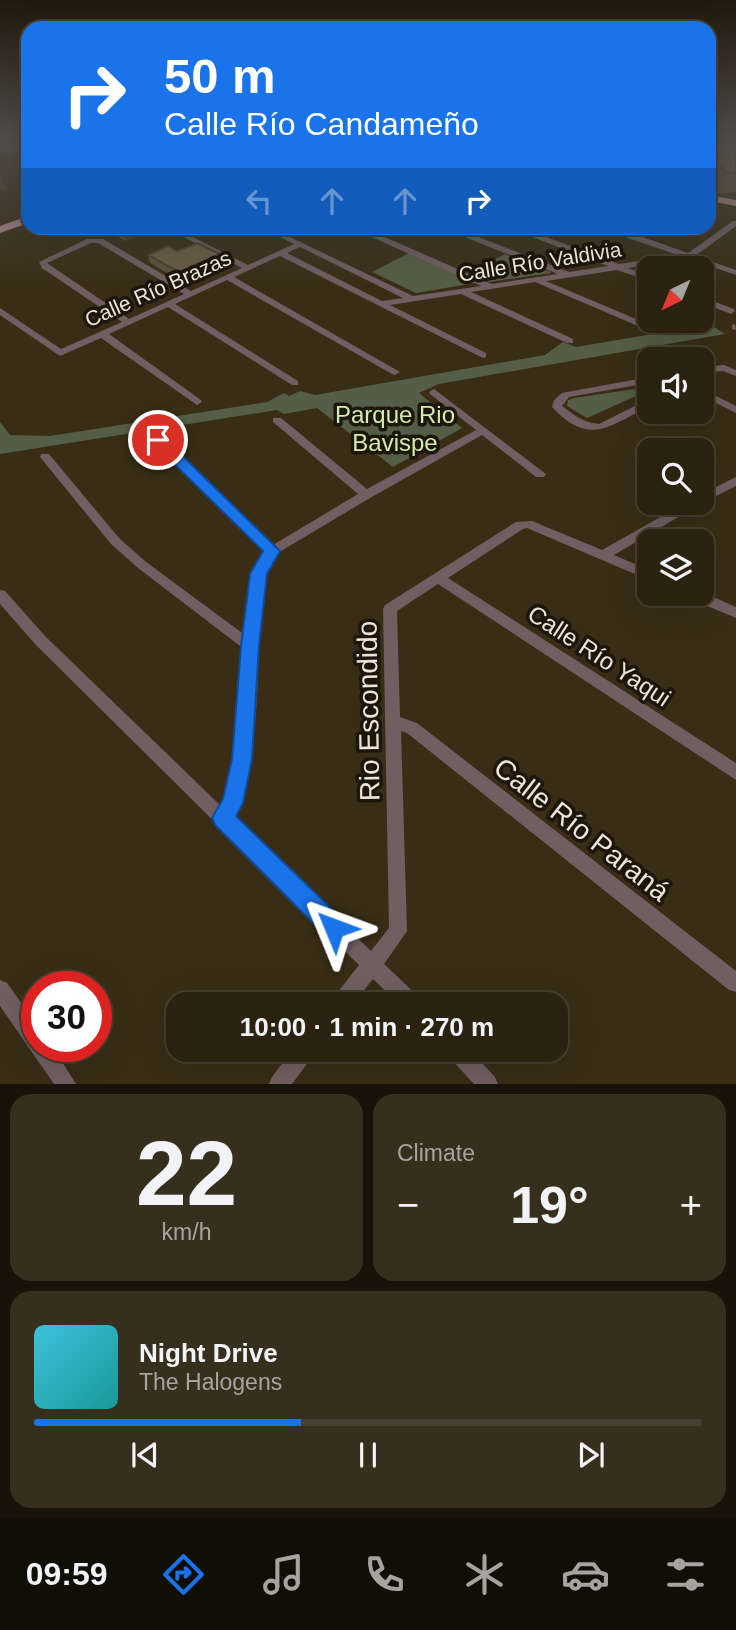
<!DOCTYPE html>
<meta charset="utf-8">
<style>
body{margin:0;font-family:Arial,sans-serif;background:#372f1e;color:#f1f3f6;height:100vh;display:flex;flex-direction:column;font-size:26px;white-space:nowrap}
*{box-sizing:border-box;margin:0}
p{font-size:23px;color:#a6a49f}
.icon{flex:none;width:38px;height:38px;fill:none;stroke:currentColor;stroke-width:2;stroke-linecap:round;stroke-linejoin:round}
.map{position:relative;height:1084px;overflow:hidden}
.drawer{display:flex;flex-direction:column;gap:10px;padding:10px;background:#181309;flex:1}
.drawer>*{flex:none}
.hud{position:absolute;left:21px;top:21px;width:695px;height:214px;border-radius:21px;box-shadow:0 7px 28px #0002,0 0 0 2px #473f30;background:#1a73e8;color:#fff;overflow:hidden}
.needle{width:46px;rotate:223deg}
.tools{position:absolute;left:637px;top:256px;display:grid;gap:14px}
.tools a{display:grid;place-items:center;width:77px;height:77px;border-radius:14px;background:#2b2210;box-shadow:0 7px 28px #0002,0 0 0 2px #473f30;font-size:35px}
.speed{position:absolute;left:21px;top:971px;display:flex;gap:14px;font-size:35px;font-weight:700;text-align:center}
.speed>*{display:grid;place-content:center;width:91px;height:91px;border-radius:50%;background:#2b2210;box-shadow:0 7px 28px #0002,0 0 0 2px #473f30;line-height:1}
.speed .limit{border:10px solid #d22;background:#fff;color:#111}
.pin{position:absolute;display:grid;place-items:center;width:60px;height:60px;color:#fff;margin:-30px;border:4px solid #fff;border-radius:50%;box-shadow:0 2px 7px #0007}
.me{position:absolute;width:77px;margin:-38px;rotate:314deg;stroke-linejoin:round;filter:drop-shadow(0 0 5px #0008)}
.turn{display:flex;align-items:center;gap:24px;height:147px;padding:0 28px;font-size:32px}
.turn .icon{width:91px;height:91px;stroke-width:2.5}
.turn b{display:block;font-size:49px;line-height:60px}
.lanes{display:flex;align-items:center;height:66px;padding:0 28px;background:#0003;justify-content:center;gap:35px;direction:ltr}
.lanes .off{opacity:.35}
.big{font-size:52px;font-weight:700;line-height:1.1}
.drawer .tile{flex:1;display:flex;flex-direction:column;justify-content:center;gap:10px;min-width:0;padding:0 24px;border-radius:21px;background:#372f1e}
.drawer .dial{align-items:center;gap:0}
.dial b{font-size:91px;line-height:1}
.song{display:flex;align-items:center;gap:21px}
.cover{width:84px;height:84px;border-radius:10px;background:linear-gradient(135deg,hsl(190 70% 55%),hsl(180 70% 35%))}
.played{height:7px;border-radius:4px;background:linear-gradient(90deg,#1a73e8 40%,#473f30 40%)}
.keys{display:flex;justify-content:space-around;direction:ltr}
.heat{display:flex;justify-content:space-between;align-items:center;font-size:38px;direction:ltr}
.drawer .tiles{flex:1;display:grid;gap:10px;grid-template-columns:1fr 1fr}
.tile:last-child{grid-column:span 2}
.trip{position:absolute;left:166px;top:992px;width:402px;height:70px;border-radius:21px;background:#2b2210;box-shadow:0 7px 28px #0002,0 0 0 2px #473f30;font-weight:700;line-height:70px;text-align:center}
.menu{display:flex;height:112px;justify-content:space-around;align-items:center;background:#110e06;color:#a6a49f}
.menu .icon{width:49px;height:49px}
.menu .selected{color:#1a73e8}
.menu b{font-size:32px;color:#f1f3f6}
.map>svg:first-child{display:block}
.green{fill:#545d45}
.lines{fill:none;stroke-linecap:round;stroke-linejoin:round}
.street{fill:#705e62;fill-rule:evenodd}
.primary{fill:#b08c93;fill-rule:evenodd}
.wall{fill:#5b503a}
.shaded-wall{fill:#4a4130}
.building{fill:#6a5d44;stroke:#4a4130;stroke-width:2}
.route{fill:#1a73e8;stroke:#114b97;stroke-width:2}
.labels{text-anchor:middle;stroke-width:7;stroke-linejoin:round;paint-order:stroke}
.far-street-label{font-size:21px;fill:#ede5d7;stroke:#1c160c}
.park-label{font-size:24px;fill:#d3e9ad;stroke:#1c160c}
.street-label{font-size:24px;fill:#ede5d7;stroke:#1c160c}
.near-street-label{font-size:28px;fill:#ede5d7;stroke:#1c160c}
</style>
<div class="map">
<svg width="736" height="1084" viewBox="0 0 736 1084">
<rect width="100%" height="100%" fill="#392d16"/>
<path class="green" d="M0,134H28V147L8,154L0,150Z
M409,253L475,283L416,293L372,272Z
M505,254L551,272V273L489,282L470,273Z
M696,320L709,324L725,334L439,384L419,393L462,428L393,467L317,408L284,414L277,410L0,454V422L10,435L50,436L267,402L284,393L289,396L300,391L315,395L545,355L563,342L576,347L688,328Z
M642,388L647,391L587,418L567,406L568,400L574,398Z"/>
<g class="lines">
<path class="street" d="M733,221H736V226L695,256L736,270V275L688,259L628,268L649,276V281L617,270L546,281L655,327L657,329L652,332L535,282L471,292L573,339V343H567L461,294L390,305L486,353V357L483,358L280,256L234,277L400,372L395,375L392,374L227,280L175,304L298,381V385H292L168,307L109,334L201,400L202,402L197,405L101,338L60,356L0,315V308L61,349L122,322L42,268L39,262L87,239H103L191,291L242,268L167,228H175L248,265L294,244L262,228H271L413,296L481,286L356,230V228H364L492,284L558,274L447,230V228H455L569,272L608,266L514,230V228H522L619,264L678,255L625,237V233H631L688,253ZM91,243H98L184,294L129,319L47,263ZM300,247L403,298L382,301L287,253Z
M702,297L734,309L735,311L731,314L702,303Z
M735,324L736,330L732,329V325Z
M724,365L736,370V376L723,371L702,373V367Z
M649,377V383L569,397L562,406C574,415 584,423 599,424L649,399V406C610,426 589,447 552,407L554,400L562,393Z
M434,389L546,474L544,477H536L482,435L370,498L276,554L267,572L262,595C255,666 264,751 232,816L371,951L389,928L383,609L385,605L516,522L532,521L602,550L687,502H702V494L736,477V486L702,503L614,555L649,570V580L527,528L523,529L448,578L736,763V780L438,584L397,611L400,717L417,723L736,971V992L729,990L407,733L401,731L407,931L384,964L419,997L422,1004H399L373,979L353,1004H332L334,997L359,965L35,644L0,604V590L5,591L45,636L220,805C242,762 241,697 244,649L138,568L111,544L40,457L41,454H49L119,538L146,562L245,635C248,606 248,576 265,552L154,442L153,440L154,438H162L273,545L358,494L273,422V418H281L367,489L476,430L430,394L429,392Z
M702,389L736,406V413L702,396Z
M702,592L736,607V618L686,597L685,593Z
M0,980L7,983L37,1025V1046H52L76,1084H54L0,1006Z
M292,1050H315L312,1057L292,1084H269L272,1077Z
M446,1050H470L495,1077L498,1084H474L449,1057Z"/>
<path class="primary" d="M709,195L736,200V206L709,201Z
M28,216V223L0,233V226Z"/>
</g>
<path class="wall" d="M709,134L736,135V192L721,194L715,191L716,186L709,185Z
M104,228H151V230L125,241L105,230Z
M177,251L220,254L221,263L181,281L150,263L148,255Z"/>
<path class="shaded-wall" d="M0,173L6,188L0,191Z
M124,228H151V230L125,241L122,229Z
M220,254L221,263L181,281L179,272Z"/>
<path class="building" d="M709,134L736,135V173H728L723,170V165L709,163Z
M197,243L220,254L179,272L148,255L168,246L177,251Z"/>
<linearGradient id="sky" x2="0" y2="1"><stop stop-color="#1f190c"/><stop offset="0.47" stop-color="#4e4c47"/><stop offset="1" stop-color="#4e4c47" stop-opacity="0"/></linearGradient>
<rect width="736" height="286" fill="url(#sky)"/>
<path class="route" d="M158,436L163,437L280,551L267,574L259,646L252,759L243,803L236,816L343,920L346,928L343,936L334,940L326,936L215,825L212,818L223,799L232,759L241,646L250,574L263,551L153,443L151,440Z"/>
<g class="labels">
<g class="far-street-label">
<text transform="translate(540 262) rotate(-9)" y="7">Calle Río Valdivia</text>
<text transform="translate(158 289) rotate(-24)" y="7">Calle Río Brazas</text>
</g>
<g class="park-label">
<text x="395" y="423">Parque Rio<tspan x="395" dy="28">Bavispe</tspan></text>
</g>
<g class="street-label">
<text transform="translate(599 656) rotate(33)" y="8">Calle Río Yaqui</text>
</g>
<g class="near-street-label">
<text transform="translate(368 711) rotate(-91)" y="10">Rio Escondido</text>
<text transform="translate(582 829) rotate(38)" y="10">Calle Río Paraná</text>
</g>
</g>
</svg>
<div class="tools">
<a><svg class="needle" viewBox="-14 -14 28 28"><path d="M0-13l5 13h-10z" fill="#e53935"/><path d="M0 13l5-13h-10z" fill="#a6a49f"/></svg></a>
<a><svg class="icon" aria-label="sound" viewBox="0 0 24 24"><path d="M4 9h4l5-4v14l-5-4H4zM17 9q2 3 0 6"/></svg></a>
<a><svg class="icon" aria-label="search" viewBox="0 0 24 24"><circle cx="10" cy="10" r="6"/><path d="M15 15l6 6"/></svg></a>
<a><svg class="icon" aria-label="layers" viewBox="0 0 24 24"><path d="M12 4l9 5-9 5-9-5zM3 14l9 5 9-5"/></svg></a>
</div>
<div class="speed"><div class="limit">30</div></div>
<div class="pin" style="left:158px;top:440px;background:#d93025"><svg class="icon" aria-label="arrive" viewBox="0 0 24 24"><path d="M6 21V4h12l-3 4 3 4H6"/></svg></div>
<svg class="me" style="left:334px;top:928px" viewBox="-20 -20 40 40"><path d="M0-17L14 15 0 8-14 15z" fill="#1a73e8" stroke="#fff" stroke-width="4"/></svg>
<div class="trip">10:00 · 1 min · 270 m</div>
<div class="hud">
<div class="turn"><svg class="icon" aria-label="right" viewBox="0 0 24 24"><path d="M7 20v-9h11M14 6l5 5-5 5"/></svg><div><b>50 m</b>Calle Río Candameño</div></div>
<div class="lanes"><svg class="icon off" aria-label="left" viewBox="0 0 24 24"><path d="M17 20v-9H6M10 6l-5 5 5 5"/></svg><svg class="icon off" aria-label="ahead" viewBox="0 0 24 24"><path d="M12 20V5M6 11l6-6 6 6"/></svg><svg class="icon off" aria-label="ahead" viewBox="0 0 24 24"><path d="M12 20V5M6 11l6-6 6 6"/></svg><svg class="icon" aria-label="right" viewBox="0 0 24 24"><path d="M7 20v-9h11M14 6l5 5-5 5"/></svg></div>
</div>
</div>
<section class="drawer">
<div class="tiles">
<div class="tile dial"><b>22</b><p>km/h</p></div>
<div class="tile"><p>Climate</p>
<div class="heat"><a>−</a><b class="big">19°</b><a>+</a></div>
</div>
<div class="tile">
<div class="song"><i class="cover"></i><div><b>Night Drive</b><p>The Halogens</p></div></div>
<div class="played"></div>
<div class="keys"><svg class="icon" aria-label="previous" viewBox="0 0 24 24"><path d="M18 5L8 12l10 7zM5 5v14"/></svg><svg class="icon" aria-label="pause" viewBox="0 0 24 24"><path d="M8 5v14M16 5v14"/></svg><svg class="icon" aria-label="next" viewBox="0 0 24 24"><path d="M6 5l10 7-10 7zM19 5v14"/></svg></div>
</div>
</div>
</section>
<nav class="menu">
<b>09:59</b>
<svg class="icon selected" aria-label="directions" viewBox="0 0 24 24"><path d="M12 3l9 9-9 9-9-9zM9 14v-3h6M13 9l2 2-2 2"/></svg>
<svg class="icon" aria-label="music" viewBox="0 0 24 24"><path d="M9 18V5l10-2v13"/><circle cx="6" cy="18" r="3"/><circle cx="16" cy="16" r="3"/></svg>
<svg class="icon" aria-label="phone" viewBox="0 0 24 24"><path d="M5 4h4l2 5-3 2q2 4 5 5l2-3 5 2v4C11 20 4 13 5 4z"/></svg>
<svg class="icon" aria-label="climate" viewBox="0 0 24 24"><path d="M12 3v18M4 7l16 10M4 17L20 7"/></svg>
<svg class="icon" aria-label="car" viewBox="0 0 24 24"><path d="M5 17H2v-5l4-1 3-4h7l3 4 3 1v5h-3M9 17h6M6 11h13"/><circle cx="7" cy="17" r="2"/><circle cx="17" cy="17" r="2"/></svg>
<svg class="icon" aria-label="filters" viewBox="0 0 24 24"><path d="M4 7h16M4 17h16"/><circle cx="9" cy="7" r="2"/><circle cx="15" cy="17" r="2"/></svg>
</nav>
